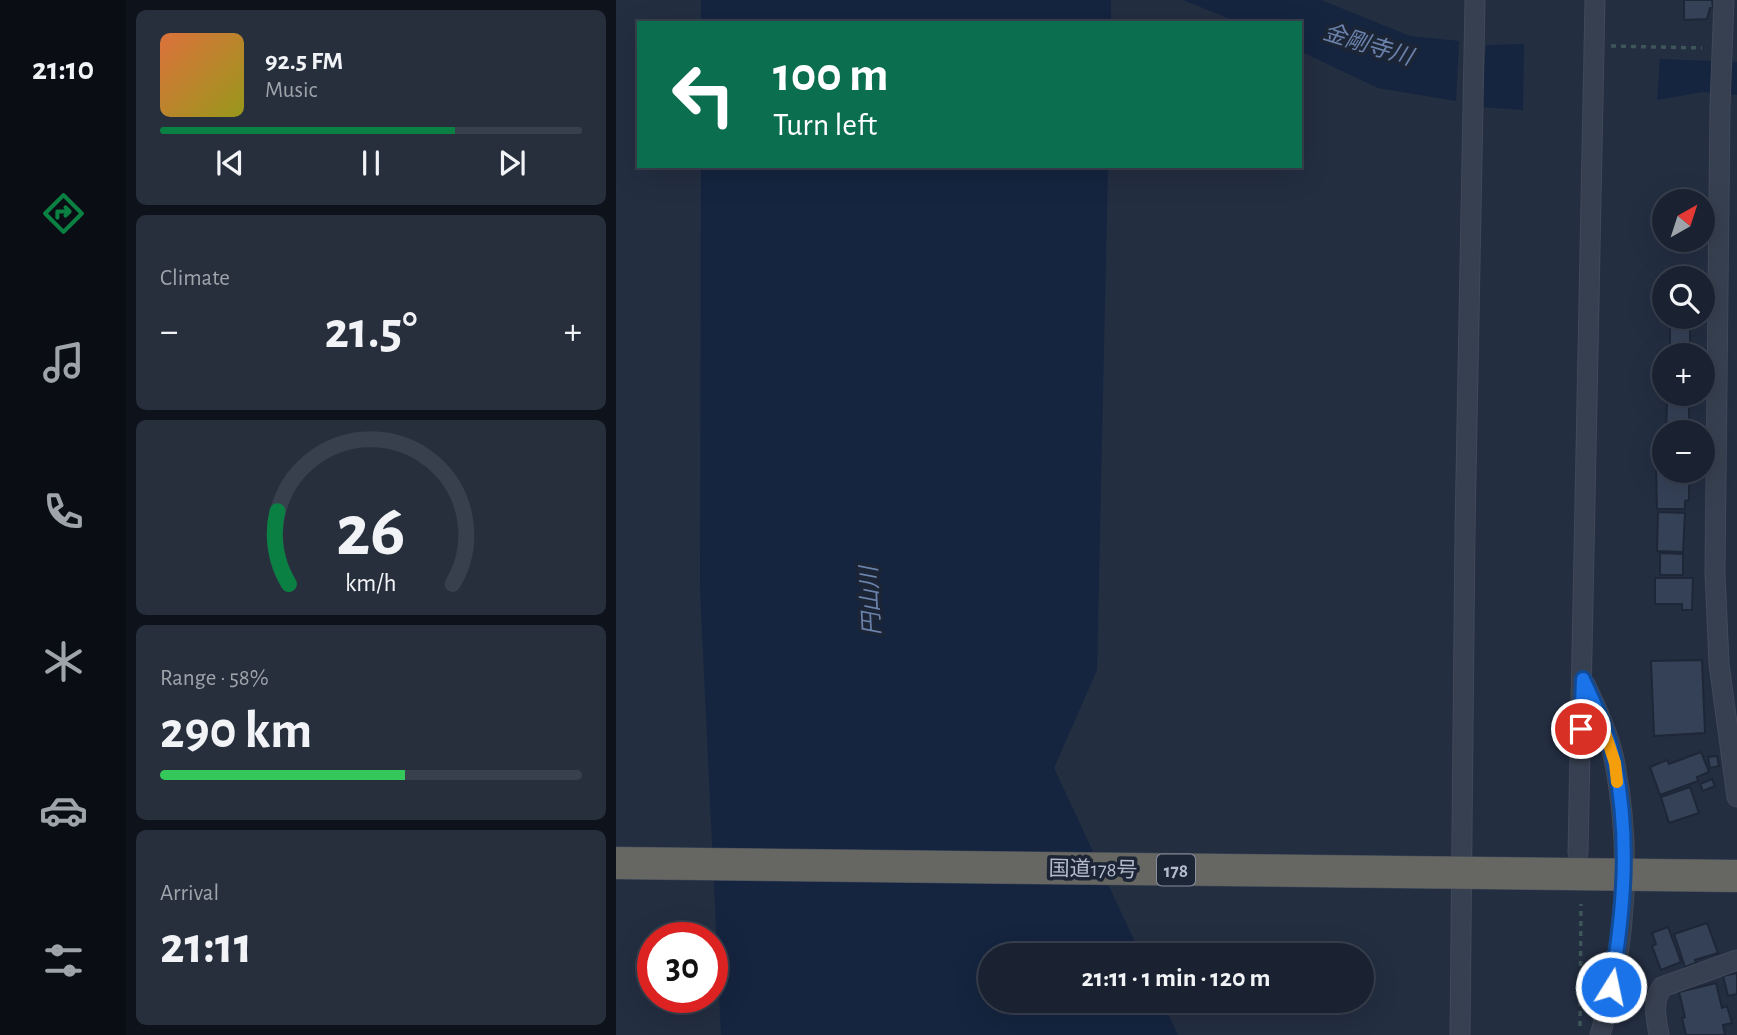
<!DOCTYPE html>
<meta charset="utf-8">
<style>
body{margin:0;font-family:"Alegreya Sans","Noto Sans JP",sans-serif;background:#272f3d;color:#f1f3f6;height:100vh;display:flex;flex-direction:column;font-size:26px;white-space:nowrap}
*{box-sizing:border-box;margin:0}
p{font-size:23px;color:#9fa4ab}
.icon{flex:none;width:38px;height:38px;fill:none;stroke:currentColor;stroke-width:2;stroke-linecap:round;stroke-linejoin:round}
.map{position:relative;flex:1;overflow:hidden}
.sheet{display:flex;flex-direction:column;gap:10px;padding:10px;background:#0e131b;width:490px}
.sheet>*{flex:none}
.guide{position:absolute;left:21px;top:21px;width:665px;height:147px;border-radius:0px;box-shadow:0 7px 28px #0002,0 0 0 2px #383f4d;background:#0b6e4f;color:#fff;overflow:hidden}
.needle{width:46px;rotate:39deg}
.fabs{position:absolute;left:1036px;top:189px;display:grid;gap:14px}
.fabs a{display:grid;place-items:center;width:63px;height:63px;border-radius:50%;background:#1a2231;box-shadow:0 7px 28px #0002,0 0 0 2px #383f4d;font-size:35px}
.speed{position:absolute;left:21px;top:922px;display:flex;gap:14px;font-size:35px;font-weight:700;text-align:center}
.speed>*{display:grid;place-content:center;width:91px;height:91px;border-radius:50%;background:#1a2231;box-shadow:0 7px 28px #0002,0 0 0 2px #383f4d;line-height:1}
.speed .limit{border:10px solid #d22;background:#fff;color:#111}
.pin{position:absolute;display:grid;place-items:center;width:60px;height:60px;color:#fff;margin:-30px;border:4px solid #fff;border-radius:50%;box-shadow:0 2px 7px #0007}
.me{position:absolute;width:77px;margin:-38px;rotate:10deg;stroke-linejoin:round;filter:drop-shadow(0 0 5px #0008)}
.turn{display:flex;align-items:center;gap:24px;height:147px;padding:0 21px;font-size:32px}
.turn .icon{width:91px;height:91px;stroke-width:2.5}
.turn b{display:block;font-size:49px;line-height:60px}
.big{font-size:52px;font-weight:700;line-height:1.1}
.sheet .tile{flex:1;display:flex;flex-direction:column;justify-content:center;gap:10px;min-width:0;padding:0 24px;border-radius:10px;background:#272f3d}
.sheet .dial{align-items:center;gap:0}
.dial svg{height:182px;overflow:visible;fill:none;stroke:#383f4d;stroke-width:7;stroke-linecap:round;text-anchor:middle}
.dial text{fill:#f1f3f6;stroke:none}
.song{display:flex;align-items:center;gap:21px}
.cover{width:84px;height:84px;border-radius:10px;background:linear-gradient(135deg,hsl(20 70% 55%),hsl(60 70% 35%))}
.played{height:7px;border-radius:4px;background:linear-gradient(90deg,#0b8043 70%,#383f4d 70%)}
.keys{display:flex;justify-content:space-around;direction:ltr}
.heat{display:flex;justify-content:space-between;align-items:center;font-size:38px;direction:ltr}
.charge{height:10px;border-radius:5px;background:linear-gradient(90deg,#34c759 58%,#383f4d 0)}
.trip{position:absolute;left:362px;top:943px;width:396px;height:70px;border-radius:35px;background:#1a2231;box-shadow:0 7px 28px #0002,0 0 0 2px #383f4d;font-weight:700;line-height:70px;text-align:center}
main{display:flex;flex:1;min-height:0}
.tab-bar{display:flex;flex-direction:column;width:126px;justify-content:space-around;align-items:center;background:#0a0e14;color:#9fa4ab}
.tab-bar .icon{width:49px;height:49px}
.tab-bar .on{color:#0b8043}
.tab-bar b{font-size:32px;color:#f1f3f6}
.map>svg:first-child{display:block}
.water{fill:#15243f}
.building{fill:#354157;stroke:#1e2737;stroke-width:2}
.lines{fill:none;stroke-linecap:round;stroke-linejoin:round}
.minor-casing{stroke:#414959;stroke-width:21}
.path{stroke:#3e5559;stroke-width:3.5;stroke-dasharray:5 5;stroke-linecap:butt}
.minor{stroke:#374050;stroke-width:19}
.trunk-bridge-casing{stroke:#424b5b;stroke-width:33;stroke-linecap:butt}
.trunk-bridge{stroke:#666662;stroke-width:32}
.route-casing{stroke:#114b97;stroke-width:18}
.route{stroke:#1a73e8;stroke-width:12}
.slow{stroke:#f59e0b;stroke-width:12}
.labels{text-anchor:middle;stroke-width:7;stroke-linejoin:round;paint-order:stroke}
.shield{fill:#1c2535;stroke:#868e9e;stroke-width:2}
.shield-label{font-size:19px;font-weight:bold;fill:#b4bbcb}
.street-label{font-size:21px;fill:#b4bbcb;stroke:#1c2535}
.water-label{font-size:23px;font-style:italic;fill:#6b82ac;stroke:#1c2535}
</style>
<main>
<nav class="tab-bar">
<b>21:10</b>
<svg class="icon on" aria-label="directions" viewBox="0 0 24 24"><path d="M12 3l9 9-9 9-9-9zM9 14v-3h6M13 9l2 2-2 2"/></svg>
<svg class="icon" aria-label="music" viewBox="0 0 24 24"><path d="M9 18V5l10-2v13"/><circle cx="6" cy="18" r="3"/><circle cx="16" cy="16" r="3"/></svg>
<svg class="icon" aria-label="phone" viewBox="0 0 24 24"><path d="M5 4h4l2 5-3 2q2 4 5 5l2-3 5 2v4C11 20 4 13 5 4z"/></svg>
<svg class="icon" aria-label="climate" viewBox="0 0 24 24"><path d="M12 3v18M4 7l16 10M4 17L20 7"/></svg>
<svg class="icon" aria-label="car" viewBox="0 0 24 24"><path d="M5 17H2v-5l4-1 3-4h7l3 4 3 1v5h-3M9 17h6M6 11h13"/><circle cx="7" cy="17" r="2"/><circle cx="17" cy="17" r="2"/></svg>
<svg class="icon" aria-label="filters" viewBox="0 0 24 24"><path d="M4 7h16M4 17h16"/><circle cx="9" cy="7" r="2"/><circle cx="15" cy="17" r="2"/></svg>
</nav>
<section class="sheet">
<div class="tile">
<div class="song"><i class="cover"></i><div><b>92.5 FM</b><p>Music</p></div></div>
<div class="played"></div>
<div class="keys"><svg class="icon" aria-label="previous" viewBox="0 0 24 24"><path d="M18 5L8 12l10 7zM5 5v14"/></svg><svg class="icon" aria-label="pause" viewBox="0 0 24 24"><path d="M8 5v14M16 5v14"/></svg><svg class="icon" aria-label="next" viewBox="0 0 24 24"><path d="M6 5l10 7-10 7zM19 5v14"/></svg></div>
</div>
<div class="tile"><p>Climate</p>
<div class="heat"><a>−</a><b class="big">21.5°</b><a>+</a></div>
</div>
<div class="tile dial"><svg viewBox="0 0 100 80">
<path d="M14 69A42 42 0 1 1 86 69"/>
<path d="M14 69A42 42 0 0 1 9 37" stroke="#0b8043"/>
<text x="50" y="56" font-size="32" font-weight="700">26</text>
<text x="50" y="72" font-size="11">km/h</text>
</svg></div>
<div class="tile"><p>Range · 58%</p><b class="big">290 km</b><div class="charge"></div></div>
<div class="tile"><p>Arrival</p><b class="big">21:11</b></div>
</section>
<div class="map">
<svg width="1121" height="1035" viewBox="0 0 1121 1035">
<rect width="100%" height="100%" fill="#232e41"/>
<path class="water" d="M85,0H495V23H85Z
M567,0H705L794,36L843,41L840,101L762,88L684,51V23H624Z
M908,44L907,110L865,107L870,45Z
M1044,59L1121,62V95L1087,92L1041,100Z
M85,166H492L481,670L438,768L525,955L374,956V1001H546L562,1035H105L84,589Z"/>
<path class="building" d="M1068,0H1096L1097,8H1094L1091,19L1068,20Z
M1054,317H1074V352H1054Z
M1051,402L1073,403V432H1050Z
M1040,466H1048V471H1070V476H1073V500L1069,501V509H1041Z
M1042,512L1069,513L1067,552L1041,551Z
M1044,553L1067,554V575H1044Z
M1039,578H1077L1076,610H1066V604H1039Z
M1086,660L1089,733L1038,736L1035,661Z
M1085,752L1093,772L1081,777L1082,781L1044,795L1034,767L1051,760L1053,764Z
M1101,756L1103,766L1094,768L1092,757Z
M1096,779L1099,786L1087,791L1084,784Z
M1074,787L1083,813L1053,823L1045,797Z
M1091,923L1102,953L1079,960L1080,963L1069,967L1058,934Z
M1052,927L1065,962L1045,970L1036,946L1040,944L1036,933Z
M1121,973V994L1112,996L1107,976Z
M1100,983L1106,1008L1111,1006L1116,1023L1107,1025L1109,1035H1070L1066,1018L1069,1017L1063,992Z"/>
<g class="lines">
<defs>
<path id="minor" d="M1108,0L1104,106L1099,573L1103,664L1121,797
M969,684C981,709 994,737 999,764C1016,854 1010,948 984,1035
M962,853L979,0
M844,1035L849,530L859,0
M1043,1035C1040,1018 1036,1002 1046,987L1121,960"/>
</defs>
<use href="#minor" class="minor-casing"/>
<path class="path" d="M995,46L1086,48
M964,1026L965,904"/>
<use href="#minor" class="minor"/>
<defs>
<path id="trunk-bridge" d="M0,863L1121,876"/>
</defs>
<use href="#trunk-bridge" class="trunk-bridge-casing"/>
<use href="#trunk-bridge" class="trunk-bridge"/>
</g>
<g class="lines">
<defs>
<path id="route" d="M965,729L967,679C980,706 993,735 999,764C1014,840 1008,911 995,987"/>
</defs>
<use href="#route" class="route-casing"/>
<use href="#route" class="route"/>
<path class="slow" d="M982,712L999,763L1001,782"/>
</g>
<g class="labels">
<rect class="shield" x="541" y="854.5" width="38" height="31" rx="5"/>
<g class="shield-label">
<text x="560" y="877">178</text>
</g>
<g class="street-label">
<text transform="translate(477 869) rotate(1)" y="7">国道178号</text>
</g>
<g class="water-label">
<text transform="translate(752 44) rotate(17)" y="8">金剛寺川</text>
<text transform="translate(254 601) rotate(-93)" y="8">円山川</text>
</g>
</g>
</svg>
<div class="fabs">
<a><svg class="needle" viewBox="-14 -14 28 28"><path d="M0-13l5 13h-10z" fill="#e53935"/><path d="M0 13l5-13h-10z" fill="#9fa4ab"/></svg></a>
<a><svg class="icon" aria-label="search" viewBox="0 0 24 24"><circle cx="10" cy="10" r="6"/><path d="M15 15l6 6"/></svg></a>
<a>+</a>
<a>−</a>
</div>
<div class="speed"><div class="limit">30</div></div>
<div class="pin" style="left:965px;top:729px;background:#d93025"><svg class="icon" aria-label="arrive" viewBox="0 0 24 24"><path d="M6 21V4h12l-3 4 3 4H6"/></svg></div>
<svg class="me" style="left:995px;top:987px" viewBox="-20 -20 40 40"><circle r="17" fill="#1a73e8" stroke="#fff" stroke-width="3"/><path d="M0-11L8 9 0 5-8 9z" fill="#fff"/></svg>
<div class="trip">21:11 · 1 min · 120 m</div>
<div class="guide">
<div class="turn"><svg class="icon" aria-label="left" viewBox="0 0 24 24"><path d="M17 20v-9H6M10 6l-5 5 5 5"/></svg><div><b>100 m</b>Turn left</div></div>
</div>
</div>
</main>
